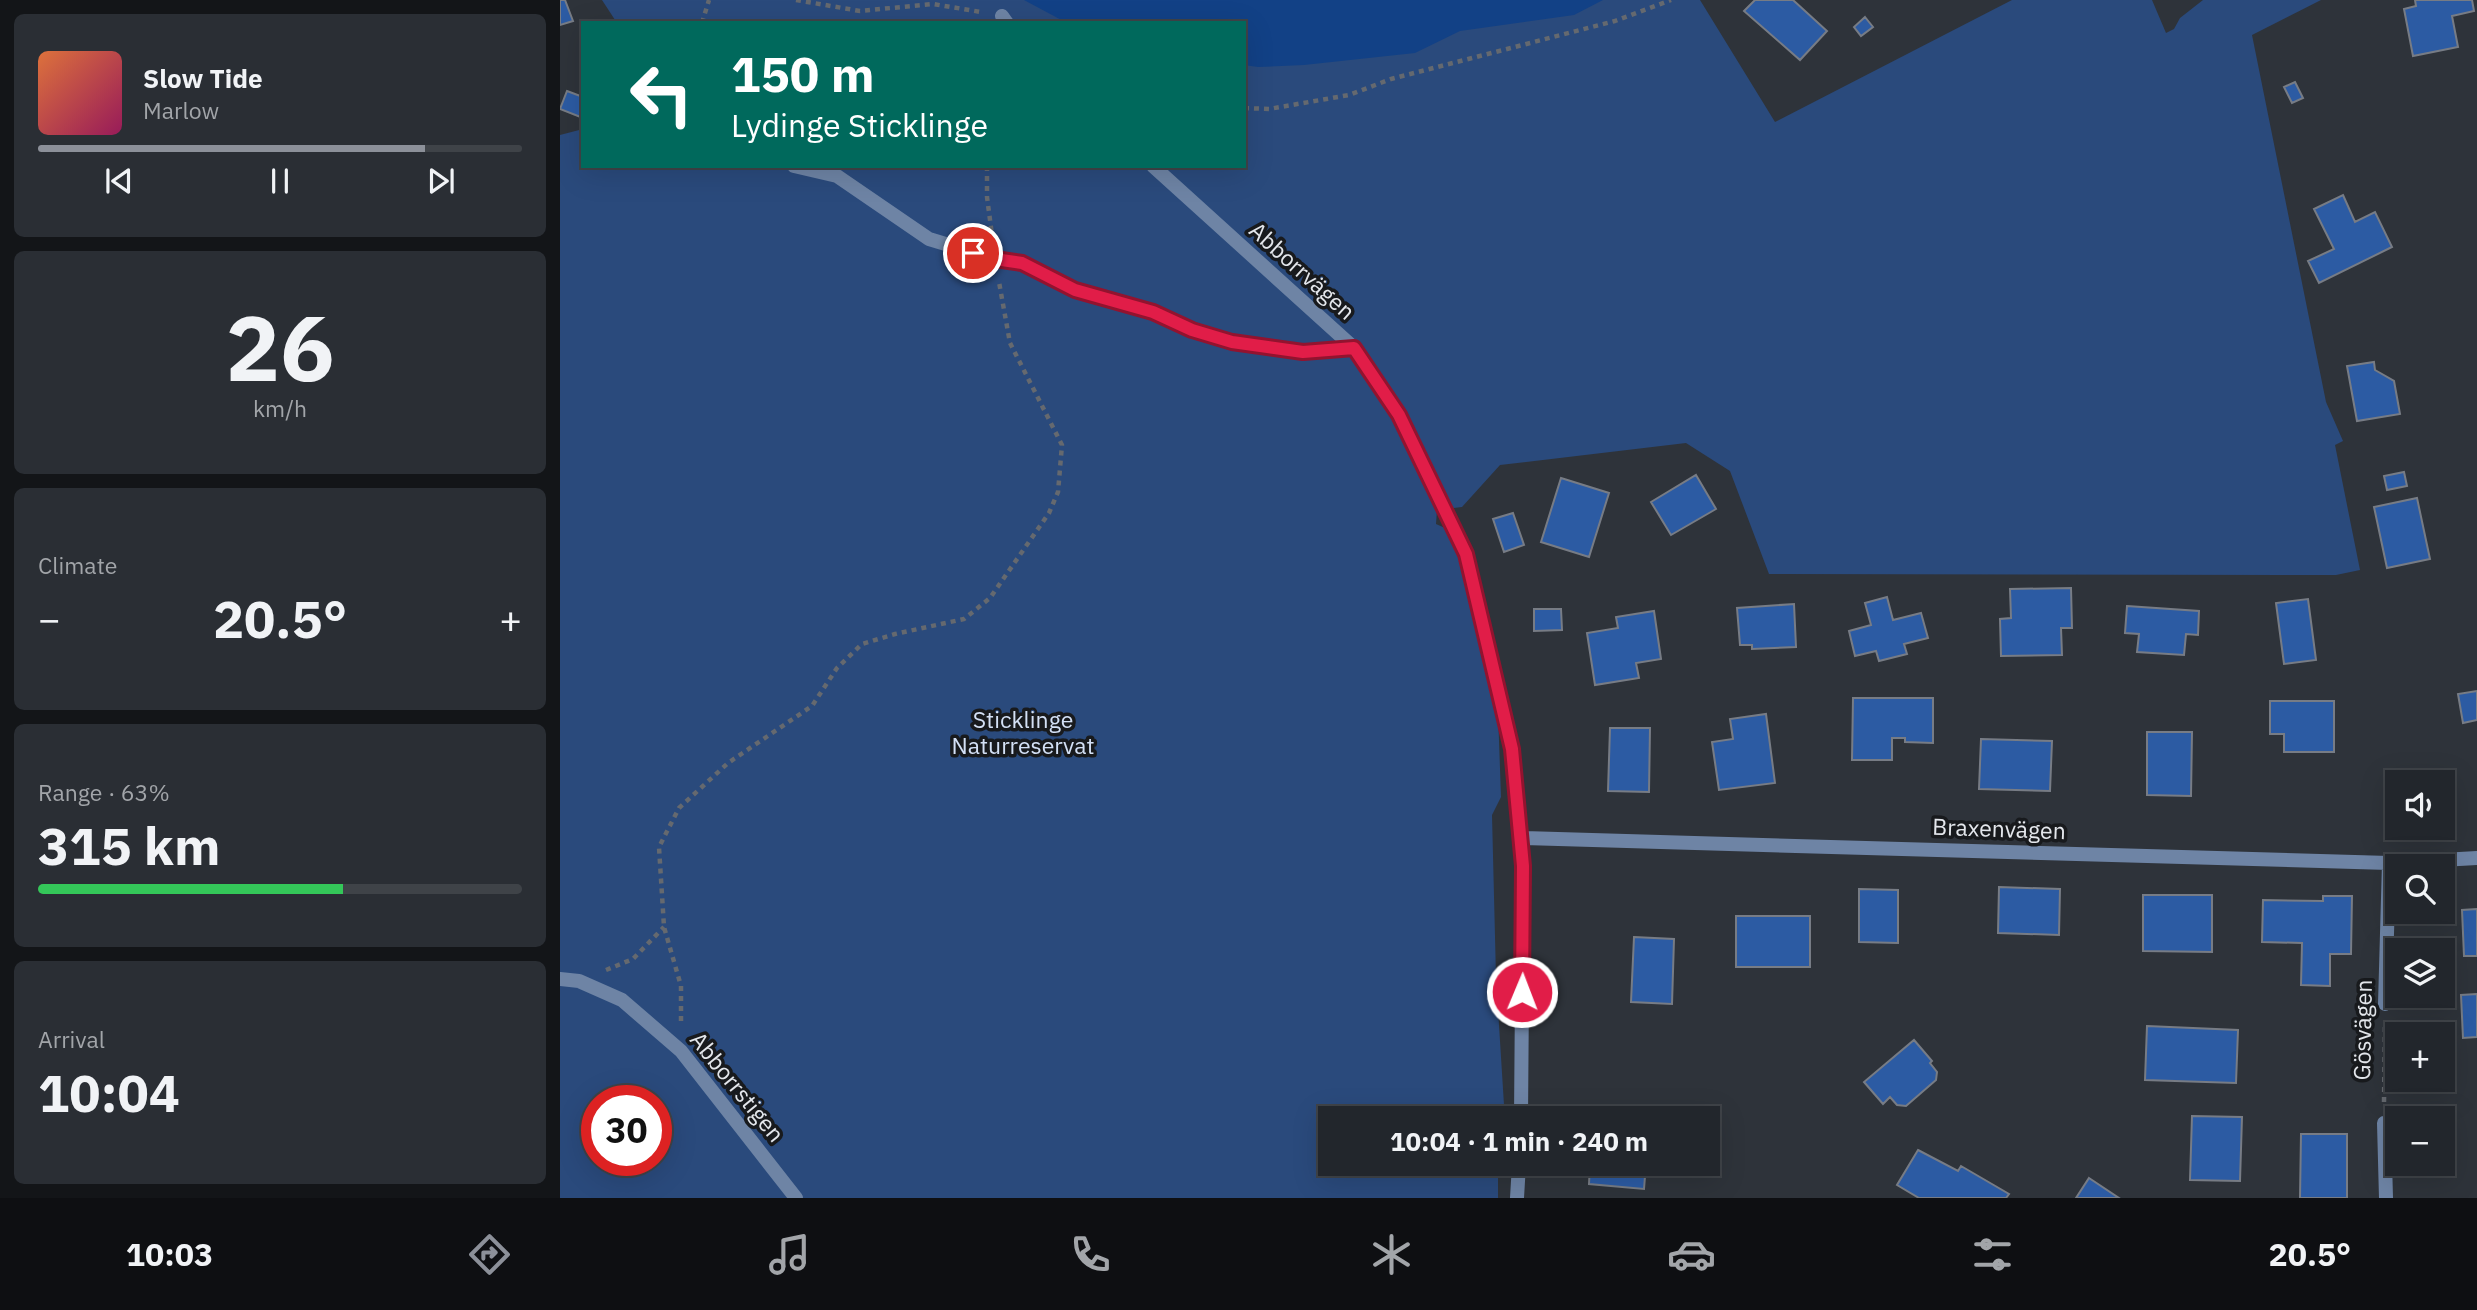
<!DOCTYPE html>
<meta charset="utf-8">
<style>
body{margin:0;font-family:"IBM Plex Sans",sans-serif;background:#2a2e34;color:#f1f3f6;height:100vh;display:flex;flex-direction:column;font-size:26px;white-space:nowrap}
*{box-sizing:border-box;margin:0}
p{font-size:23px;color:#a2a5a9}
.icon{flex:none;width:38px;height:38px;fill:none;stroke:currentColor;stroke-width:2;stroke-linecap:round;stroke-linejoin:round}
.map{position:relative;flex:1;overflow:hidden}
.sheet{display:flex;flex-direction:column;gap:14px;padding:14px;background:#131518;width:560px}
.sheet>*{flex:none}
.top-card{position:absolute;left:21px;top:21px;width:665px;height:147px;border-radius:0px;box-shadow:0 7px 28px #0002,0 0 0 2px #3f4348;background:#00695c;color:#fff;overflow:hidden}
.fabs{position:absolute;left:1825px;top:770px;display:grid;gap:14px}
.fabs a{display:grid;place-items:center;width:70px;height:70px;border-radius:0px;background:#22262c;box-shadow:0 7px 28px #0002,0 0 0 2px #3f4348;font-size:35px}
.speed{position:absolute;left:21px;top:1085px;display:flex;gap:14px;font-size:35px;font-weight:700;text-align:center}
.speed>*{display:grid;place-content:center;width:91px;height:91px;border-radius:50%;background:#22262c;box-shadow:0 7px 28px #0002,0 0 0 2px #3f4348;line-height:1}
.speed .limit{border:10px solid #d22;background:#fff;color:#111}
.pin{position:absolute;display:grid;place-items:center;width:60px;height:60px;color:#fff;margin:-30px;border:4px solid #fff;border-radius:50%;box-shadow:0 2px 7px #0007}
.me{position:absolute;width:77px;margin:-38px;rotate:1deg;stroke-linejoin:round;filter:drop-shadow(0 0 5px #0008)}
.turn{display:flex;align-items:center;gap:24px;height:147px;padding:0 35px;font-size:32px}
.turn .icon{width:91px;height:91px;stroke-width:2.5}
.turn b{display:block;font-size:49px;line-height:60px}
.big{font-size:52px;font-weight:700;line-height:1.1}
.sheet .widget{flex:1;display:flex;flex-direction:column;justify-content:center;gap:10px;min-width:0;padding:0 24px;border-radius:10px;background:#2a2e34}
.sheet .dial{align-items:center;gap:0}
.dial b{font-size:91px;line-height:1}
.song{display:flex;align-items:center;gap:21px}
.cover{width:84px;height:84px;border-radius:10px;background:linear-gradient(135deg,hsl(20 70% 55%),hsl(330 70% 35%))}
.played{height:7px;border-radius:4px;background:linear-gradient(90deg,#8c9099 80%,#3f4348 80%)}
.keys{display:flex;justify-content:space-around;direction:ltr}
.heat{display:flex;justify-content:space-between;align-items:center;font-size:38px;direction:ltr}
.charge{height:10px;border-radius:5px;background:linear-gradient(90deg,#34c759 63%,#3f4348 0)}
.trip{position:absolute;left:758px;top:1106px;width:402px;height:70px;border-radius:0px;background:#22262c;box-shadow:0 7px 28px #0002,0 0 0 2px #3f4348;font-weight:700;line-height:70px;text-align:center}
.tab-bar{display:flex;height:112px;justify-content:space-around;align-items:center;background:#0e0f12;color:#a2a5a9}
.tab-bar .icon{width:49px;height:49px}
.tab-bar .current{color:#8c9099}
.tab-bar b{font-size:32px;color:#f1f3f6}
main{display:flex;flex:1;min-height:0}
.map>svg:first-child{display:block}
.green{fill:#2a4a7c;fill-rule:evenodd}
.water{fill:#124186}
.building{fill:#2c5ba3;stroke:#777c85;stroke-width:2}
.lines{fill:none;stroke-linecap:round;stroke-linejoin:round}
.path{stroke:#65696f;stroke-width:4.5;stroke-dasharray:5 5;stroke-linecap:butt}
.street{stroke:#6e84a5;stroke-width:14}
.route-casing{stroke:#92132f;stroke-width:18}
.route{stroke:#e11d48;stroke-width:12}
.labels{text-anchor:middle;stroke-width:7;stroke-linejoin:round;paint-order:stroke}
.street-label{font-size:23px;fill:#e4e7ec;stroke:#181a1d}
.park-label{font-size:23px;fill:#d4e1f6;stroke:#181a1d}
</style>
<main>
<section class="sheet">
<div class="widget">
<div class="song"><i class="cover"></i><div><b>Slow Tide</b><p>Marlow</p></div></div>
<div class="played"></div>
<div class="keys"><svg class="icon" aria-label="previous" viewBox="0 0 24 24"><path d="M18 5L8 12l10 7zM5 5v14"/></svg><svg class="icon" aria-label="pause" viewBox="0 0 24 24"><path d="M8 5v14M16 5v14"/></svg><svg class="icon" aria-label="next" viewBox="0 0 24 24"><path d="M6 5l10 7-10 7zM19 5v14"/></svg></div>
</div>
<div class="widget dial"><b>26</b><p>km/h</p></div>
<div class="widget"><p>Climate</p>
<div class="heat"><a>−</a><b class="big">20.5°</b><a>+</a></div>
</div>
<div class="widget"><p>Range · 63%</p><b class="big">315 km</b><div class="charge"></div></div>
<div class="widget"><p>Arrival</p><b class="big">10:04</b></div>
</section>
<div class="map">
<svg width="1917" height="1198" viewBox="0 0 1917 1198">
<rect width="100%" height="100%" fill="#2e333a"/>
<path class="green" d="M42,0H505L565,23H57Z
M944,0H1140L1215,122L1452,0H1592L1606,33L1614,29L1620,18L1643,0H1761L1692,35L1766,402L1783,441L1775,445L1800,570L1776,575L1209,574L1170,471L1126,443L940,465L902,507L877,510L876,524L894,532L938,712L941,797L932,815L936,977L944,1105L942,1118H770V1164H938V1198H0V135L23,129V166H684V41ZM37,1101H96V1160H37Z"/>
<path class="water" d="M464,0H1043L1014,15L900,31L855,53L744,65L698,67L684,65V23H507Z"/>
<path class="building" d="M0,0H5L13,21L0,25Z
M1195,0H1233L1267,31L1240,60L1184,11Z
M1855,0H1912L1914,11L1892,16L1898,47L1853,56L1844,9L1856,6Z
M1305,17L1313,27L1301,36L1294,27Z
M1735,82L1743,98L1732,103L1724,87Z
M7,91L23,97V118L0,109Z
M1783,195L1795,222L1815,212L1832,247L1759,283L1748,261L1774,249L1754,209Z
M1814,362L1815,370L1834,381L1840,414L1797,421L1787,366Z
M1844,472L1847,486L1827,490L1824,476Z
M1136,475L1156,509L1111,535L1091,502Z
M1001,478L1049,493L1029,557L981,542Z
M1857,498L1870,559L1827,568L1814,507Z
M953,513L964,545L944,552L933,519Z
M1511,588L1512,628H1501L1502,655L1441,656L1440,619L1451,618L1450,589Z
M1327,597L1333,620L1361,613L1368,638L1344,644L1347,654L1319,661L1316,651L1295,656L1289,631L1311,625L1305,603Z
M1748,599L1756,660L1724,664L1716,603Z
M1234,604L1236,647L1192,649V645H1180L1177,608Z
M1567,606L1639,611L1638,635L1626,634L1624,655L1577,652L1579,634L1565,633Z
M974,609H1001L1002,630L974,631Z
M1094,611L1101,659L1076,663L1079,678L1035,685L1027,633L1058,628L1056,617Z
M1917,691V720L1903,723L1898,694Z
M1293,698H1373V743L1345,742V738H1332V760H1292Z
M1710,701H1774V752H1724V734H1710Z
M1206,714L1215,783L1159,790L1152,742L1173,739L1170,719Z
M1050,728H1090L1089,792L1048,791Z
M1587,732H1632L1631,796L1587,795Z
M1421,739L1492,741L1490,791L1419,789Z
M1439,887L1500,889L1499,935L1438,933Z
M1299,889L1338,890V943L1299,942Z
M1583,895H1652V952L1583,951Z
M1763,896H1792L1791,954H1770V986L1741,985L1742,943L1702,942L1703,900L1763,901Z
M1917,909V956H1904L1902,910Z
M1176,916H1250V967H1176Z
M1074,937L1114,939L1112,1004L1071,1002Z
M1917,994V1037L1903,1038L1901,995Z
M1587,1026L1678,1030L1676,1083L1585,1080Z
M1354,1040L1372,1061L1370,1063L1377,1072L1376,1080L1346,1106L1337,1105L1330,1097L1323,1104L1304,1082Z
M1035,1107L1090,1112V1118H1035Z
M1632,1116L1682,1117L1680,1181L1630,1180Z
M1741,1134H1787V1198H1740Z
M1358,1150L1398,1171L1401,1166L1449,1194L1446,1198H1359L1337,1185Z
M1030,1164H1086L1084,1189L1029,1184Z
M1529,1178L1559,1198H1516Z"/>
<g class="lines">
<path class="path" d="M236,0L300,11L373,4L421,12
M142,23L149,0
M684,108L709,109L789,95L831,79L1055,21L1111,0
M427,166V197L432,235
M46,970L73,959L104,927
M121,1021V986L104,927L99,847L119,808L168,763L252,706L277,668L302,644L335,634L404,619L430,598L489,513L498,492L502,445L450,343L439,282
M1824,1102L1825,1023"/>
<path class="street" d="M442,16L447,23
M234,166L277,176L369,239L435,259L462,263L515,291L593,312L632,330L672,343L743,352L794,348
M593,166L794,348L839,415L906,554L952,749L963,866L961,1118
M960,838L1829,863L1917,858
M0,979L19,981L62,1000L121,1051L236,1198
M1825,1004L1829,863
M1824,1123L1826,1198
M957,1198L959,1164"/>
</g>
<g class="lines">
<defs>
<path id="route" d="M413,253L435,259L462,263L515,290L593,312L632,330L672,342L743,352L794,348L839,415L906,554L952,749L963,866L962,992"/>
</defs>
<use href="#route" class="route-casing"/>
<use href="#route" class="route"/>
</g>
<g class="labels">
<g class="street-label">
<text transform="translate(742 271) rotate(42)" y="8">Abborrvägen</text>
<text transform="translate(1439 829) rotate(2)" y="8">Braxenvägen</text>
<text transform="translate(1803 1030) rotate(-89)" y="8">Gösvägen</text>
<text transform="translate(177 1087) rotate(51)" y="8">Abborrstigen</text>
</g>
<g class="park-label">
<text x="463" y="728">Sticklinge<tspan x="463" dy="26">Naturreservat</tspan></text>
</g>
</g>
</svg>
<div class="fabs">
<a><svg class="icon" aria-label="sound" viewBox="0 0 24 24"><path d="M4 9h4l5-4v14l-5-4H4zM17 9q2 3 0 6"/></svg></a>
<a><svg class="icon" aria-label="search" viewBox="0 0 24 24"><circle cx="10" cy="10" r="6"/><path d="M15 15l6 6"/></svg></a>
<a><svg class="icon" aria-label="layers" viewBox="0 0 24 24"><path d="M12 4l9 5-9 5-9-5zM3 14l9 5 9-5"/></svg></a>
<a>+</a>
<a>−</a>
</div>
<div class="speed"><div class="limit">30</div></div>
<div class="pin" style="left:413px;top:253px;background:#d93025"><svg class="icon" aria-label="arrive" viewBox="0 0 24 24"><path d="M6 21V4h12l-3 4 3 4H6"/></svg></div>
<svg class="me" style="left:962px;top:992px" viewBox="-20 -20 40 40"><circle r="17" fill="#e11d48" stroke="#fff" stroke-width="3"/><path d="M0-11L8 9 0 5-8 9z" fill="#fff"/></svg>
<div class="trip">10:04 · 1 min · 240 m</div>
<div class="top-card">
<div class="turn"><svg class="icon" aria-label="left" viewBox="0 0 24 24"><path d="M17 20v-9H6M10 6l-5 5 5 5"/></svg><div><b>150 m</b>Lydinge Sticklinge</div></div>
</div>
</div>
</main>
<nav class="tab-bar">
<b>10:03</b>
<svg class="icon current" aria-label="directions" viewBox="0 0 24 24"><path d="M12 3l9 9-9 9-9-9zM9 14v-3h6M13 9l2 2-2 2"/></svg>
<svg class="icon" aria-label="music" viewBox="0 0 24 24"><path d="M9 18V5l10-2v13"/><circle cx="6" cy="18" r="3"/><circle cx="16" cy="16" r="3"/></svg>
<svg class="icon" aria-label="phone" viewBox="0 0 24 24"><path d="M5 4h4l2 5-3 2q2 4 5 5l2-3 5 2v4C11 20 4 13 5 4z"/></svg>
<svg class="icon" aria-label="climate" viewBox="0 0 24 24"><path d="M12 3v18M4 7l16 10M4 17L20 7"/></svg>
<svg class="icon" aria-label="car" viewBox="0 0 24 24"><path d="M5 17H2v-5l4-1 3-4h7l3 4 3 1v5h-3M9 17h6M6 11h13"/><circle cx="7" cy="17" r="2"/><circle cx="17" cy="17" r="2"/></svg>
<svg class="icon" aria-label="filters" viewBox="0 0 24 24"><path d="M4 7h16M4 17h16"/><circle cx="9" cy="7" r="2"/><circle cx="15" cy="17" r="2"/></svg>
<b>20.5°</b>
</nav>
